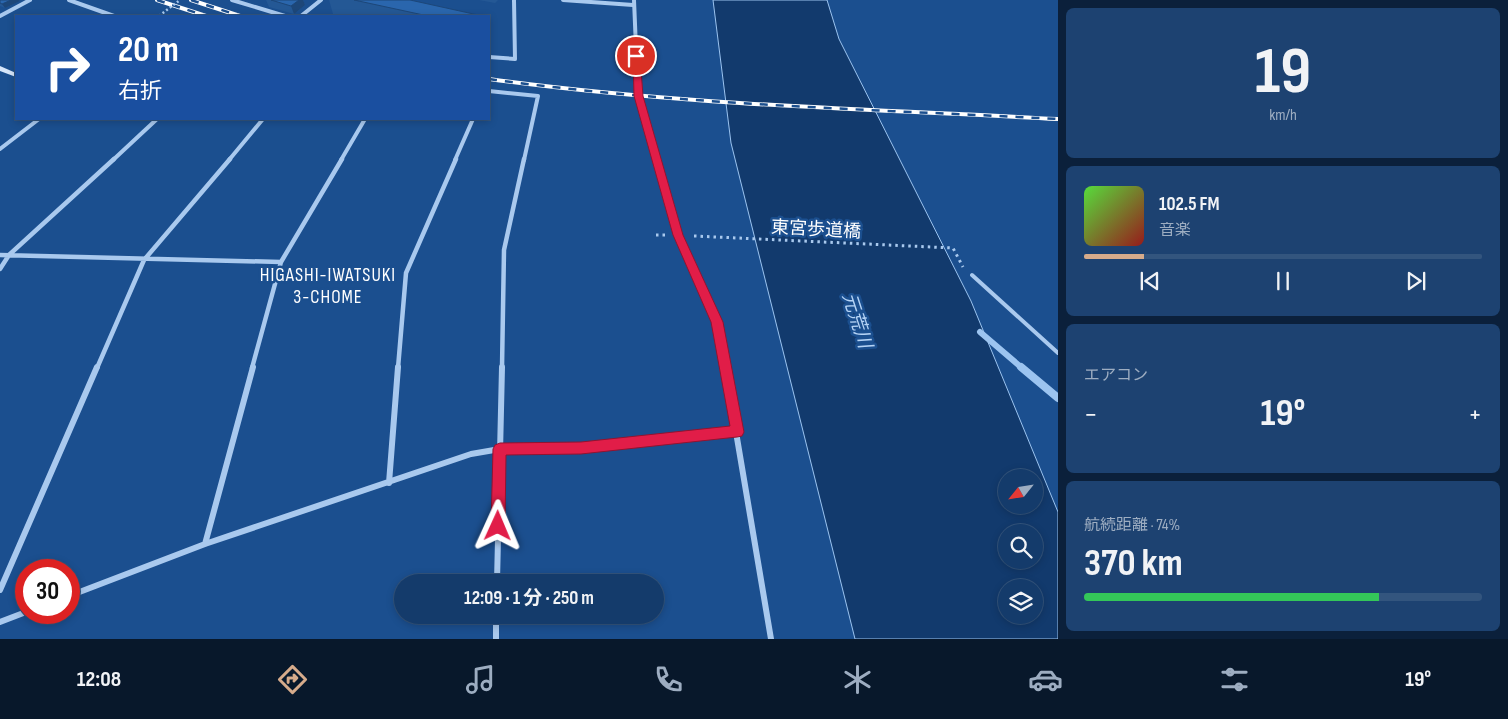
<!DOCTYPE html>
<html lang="ja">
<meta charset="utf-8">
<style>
body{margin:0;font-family:"Sofia Sans Condensed","Noto Sans JP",sans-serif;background:#1d4271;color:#f1f3f6;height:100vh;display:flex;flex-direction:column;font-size:19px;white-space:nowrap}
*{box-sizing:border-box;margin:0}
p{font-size:16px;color:#9dadc1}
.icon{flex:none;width:28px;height:28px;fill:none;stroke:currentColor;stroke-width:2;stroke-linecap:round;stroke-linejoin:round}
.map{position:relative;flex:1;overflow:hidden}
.details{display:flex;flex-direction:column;gap:8px;padding:8px;background:#0b203b;width:450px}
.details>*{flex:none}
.guide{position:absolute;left:15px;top:15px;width:475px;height:105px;border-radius:0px;box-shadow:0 2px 8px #0003,0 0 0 1px #33557e;background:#1a4fa0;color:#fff;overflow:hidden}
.needle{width:32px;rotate:240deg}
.controls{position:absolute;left:998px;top:469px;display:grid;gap:10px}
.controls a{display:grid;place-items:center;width:45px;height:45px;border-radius:50%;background:#143b6b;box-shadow:0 2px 8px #0003,0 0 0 1px #33557e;font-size:25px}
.speed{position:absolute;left:15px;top:559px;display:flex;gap:10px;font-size:25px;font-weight:700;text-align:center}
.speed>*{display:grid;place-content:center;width:65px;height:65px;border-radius:50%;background:#143b6b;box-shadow:0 2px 8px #0003,0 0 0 1px #33557e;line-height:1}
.speed .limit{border:8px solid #d22;background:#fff;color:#111}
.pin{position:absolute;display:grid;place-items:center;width:42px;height:42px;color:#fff;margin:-21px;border:2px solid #fff;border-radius:50%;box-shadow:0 1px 5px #0007}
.me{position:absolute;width:55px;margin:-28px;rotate:1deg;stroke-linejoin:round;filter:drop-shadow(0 0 4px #0008)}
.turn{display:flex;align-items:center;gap:18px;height:105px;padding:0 20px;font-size:22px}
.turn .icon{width:65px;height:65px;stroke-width:2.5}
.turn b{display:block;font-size:35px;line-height:42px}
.big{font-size:38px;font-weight:700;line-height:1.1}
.details .widget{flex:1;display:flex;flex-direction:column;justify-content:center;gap:8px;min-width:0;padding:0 18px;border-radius:8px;background:#1d4271}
.details .dial{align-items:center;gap:0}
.dial b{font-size:65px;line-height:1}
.song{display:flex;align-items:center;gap:15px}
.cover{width:60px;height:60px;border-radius:8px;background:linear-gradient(135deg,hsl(110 70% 55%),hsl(0 70% 35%))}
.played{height:5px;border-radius:2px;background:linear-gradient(90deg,#d6ab8b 15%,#33557e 15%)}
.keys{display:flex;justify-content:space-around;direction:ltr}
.heat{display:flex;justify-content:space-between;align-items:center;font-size:28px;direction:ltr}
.charge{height:8px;border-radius:4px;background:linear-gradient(90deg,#34c759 74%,#33557e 0)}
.trip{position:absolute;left:394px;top:574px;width:270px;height:50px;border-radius:25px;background:#143b6b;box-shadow:0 2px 8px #0003,0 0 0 1px #33557e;font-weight:700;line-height:50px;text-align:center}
.tab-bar{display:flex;height:80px;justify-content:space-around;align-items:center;background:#08182b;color:#9dadc1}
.tab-bar .icon{width:35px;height:35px}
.tab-bar .on{color:#d6ab8b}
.tab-bar b{font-size:22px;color:#f1f3f6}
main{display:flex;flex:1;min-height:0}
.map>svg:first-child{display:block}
.water{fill:#123a6d;stroke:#9cc4f0;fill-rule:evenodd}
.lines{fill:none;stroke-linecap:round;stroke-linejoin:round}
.stream-far1{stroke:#9cc4f0;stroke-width:6}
.stream{stroke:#9cc4f0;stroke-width:8}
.path{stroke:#a9c9ee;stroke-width:3;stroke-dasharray:2.5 4;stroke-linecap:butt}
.lane{stroke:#a9c9ee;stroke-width:4}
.street-far2{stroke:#a9c9ee;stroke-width:4}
.street-far1{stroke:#a9c9ee;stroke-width:4.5}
.street{stroke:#a9c9ee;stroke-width:6}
.secondary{fill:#d6e6fa;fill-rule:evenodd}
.rail-casing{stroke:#fff;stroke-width:4}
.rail{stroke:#1b4f8f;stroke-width:2.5;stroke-dasharray:8;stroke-linecap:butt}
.path-bridge{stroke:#a9c9ee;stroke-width:2.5;stroke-dasharray:2 2.5;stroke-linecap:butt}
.wall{fill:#245895}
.shaded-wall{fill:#1d4779}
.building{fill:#2a66ad;stroke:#1d4779}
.route{fill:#e11d48;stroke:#92132f}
.labels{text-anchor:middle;stroke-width:5;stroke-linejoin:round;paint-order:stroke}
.street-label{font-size:18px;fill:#fff;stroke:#1b4f8f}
.neighbourhood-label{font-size:19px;letter-spacing:1px;fill:#fff;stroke:#1b4f8f}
.water-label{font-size:19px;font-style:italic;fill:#b5d3f5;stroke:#1b4f8f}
</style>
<main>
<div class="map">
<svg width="1058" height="639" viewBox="0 0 1058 639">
<rect width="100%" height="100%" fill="#1b4f8f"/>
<path class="water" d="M713,0H827L839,39L971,301L1058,512V639H855L731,143ZM1006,478H1034V505H1006ZM1006,532H1034V560H1006ZM1006,588H1034V615H1006Z"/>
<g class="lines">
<path class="stream-far1" d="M980,332L1022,368"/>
<path class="stream" d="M1021,367L1058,398"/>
<path class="path" d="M656,235H665
M694,236L953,248L963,267"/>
<path class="lane" d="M972,275L1058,353"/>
<path class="street-far2" d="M69,0L114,16
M232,0L285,16
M563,0L633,5
M634,0L638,96L656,160
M0,16L30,0
M301,16L321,0
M489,57L515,59L514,0
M489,91L538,96L524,160
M0,149L39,119
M113,160L157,119
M229,160L263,119
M341,160L365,119
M455,160L473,119"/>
<path class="street-far1" d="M656,159L678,235L717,322L725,368
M0,255L281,262
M0,269L9,255L114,159
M97,368L144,260L230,159
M252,368L281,262L342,159
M398,368L406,273L456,159
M502,368L504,250L524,159"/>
<path class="street" d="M725,367L771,639
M389,483L398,367
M205,544L253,367
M497,582L502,367
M0,590L97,367
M69,596L205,544L471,454L500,449L581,448L737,431
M496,615V639
M0,622L26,612"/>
<path class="secondary" d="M0,66L16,73V77L0,71Z"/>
<defs>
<path id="rail" d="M157,0L206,16
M191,0L240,16
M489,79C677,105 868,109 1058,119"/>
</defs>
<use href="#rail" class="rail-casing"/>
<use href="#rail" class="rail"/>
<path class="path-bridge" d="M159,16L180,0"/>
</g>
<path class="wall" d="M0,0H19L20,1L5,8L0,6Z
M266,0H303L305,5L294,14L269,7Z
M329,0H410L478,15V16H345L333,14Z
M479,0H498L495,3Z"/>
<path class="shaded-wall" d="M11,0H19L20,1L5,8L2,4Z
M299,0H303L305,5L294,14L291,6Z"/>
<path class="building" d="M0,0H11L2,4L0,3Z
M271,0H299L291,6Z
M354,0H410L478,15L477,16H428Z"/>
<path class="route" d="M633,54L640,56L643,96L683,235L723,322L744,432L742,436L737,437L581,454L506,455L505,526L503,531L498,533L493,531L491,526L493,449L495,445L500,443L581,442L730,426L711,322L673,235L634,96Z"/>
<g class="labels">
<g class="street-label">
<text transform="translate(816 229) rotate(3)" y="6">東宮歩道橋</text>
</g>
<g class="neighbourhood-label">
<text x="328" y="281">HIGASHI-IWATSUKI<tspan x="328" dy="22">3-CHOME</tspan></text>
</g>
<g class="water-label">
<text transform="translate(858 320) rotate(72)" y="7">元荒川</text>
</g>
</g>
</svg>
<div class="controls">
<a><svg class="needle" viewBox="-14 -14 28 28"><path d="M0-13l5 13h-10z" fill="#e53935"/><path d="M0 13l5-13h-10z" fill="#9dadc1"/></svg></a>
<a><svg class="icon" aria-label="search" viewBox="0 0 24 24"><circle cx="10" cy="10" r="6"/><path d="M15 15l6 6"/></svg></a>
<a><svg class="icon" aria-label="layers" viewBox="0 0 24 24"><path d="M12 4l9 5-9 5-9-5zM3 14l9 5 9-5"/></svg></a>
</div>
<div class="speed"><div class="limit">30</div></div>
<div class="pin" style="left:636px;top:56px;background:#d93025"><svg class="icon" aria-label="arrive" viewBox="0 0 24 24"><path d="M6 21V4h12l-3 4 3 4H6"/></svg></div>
<svg class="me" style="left:498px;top:526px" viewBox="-20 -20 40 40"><path d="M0-17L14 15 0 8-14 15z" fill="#e11d48" stroke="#fff" stroke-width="4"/></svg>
<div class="trip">12:09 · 1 分 · 250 m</div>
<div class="guide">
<div class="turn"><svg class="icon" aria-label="right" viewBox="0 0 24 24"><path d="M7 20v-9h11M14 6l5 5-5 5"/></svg><div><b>20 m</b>右折</div></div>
</div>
</div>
<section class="details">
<div class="widget dial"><b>19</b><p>km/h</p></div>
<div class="widget">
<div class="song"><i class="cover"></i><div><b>102.5 FM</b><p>音楽</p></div></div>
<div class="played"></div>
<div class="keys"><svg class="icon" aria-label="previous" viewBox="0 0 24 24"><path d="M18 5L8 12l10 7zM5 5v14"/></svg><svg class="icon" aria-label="pause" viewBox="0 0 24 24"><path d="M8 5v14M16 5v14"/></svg><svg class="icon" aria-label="next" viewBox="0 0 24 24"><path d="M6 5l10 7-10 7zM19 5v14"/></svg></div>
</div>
<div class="widget"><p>エアコン</p>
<div class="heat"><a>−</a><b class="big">19°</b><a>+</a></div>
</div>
<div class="widget"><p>航続距離 · 74%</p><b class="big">370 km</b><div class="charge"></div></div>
</section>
</main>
<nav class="tab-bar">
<b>12:08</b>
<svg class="icon on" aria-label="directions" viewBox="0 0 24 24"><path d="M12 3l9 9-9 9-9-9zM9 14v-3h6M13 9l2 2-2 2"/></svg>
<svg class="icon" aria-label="music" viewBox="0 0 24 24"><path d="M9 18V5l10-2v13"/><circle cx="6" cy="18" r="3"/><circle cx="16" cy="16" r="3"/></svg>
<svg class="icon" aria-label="phone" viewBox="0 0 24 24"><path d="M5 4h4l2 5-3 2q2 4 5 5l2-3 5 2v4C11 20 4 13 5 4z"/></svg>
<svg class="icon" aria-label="climate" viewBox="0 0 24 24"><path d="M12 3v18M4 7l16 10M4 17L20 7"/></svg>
<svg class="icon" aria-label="car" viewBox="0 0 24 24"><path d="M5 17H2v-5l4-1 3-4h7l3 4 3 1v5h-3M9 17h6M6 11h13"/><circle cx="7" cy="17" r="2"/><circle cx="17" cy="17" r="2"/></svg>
<svg class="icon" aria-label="filters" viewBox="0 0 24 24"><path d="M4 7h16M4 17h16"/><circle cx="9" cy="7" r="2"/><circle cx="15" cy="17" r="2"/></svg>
<b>19°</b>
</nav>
